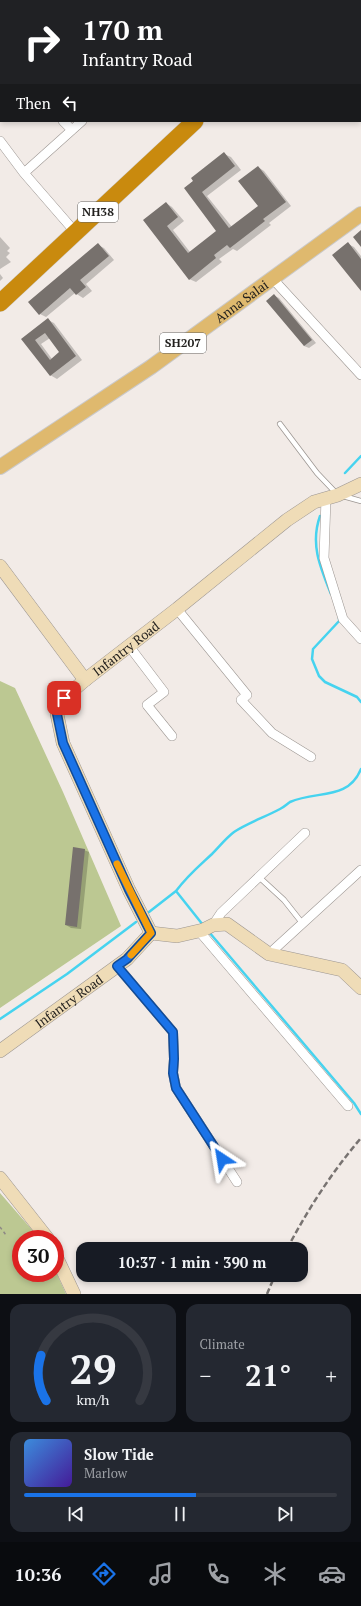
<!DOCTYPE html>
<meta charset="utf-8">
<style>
body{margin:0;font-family:"PT Serif",serif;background:#242831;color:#f1f3f6;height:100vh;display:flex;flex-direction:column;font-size:15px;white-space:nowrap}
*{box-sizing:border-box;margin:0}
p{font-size:13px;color:#9ea1a6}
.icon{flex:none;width:22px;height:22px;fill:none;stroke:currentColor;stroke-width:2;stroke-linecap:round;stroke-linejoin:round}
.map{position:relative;height:1294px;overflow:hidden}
.panel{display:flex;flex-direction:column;gap:10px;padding:10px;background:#0d0f14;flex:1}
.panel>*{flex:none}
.hud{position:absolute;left:0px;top:0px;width:361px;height:122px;box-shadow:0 2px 6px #0003;background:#202124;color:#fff;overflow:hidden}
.speed{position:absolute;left:12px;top:1230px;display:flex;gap:8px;font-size:20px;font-weight:700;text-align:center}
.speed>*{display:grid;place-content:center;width:52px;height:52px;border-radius:50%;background:#171b24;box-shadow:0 2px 6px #0003;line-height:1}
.speed .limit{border:6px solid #d22;background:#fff;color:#111}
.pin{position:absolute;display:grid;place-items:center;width:34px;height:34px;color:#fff;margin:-17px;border-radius:8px;box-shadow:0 2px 6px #0006}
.me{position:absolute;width:44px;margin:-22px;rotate:327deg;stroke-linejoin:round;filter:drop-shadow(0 0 3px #0008)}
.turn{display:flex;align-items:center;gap:14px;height:84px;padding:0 16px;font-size:18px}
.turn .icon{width:52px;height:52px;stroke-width:2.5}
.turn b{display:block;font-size:28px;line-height:34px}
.then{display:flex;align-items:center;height:38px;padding:0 16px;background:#0003;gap:8px;font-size:15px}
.big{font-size:30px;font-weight:600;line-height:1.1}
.panel .card{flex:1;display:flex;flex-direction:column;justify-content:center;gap:6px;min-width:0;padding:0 14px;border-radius:12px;background:#242831}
.panel .dial{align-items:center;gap:0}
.dial svg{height:104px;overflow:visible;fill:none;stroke:#363941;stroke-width:7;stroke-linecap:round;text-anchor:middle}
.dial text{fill:#f1f3f6;stroke:none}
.song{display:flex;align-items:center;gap:12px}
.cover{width:48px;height:48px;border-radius:6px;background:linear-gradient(135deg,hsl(210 70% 55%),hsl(260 70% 35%))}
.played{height:4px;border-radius:2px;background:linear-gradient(90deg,#1a73e8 55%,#363941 55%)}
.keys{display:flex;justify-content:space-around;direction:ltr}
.heat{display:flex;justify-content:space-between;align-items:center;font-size:22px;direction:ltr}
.panel .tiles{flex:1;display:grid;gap:10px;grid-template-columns:1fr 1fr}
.card:last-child{grid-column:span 2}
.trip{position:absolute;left:76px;top:1242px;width:232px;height:40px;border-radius:12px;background:#171b24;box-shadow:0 2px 6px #0003;font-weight:600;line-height:40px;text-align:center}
.dock{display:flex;height:64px;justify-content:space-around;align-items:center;background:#090b0e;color:#9ea1a6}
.dock .icon{width:28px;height:28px}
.dock .current{color:#1a73e8}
.dock b{font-size:18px;color:#f1f3f6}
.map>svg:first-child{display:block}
.green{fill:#bcc892}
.shadow{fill:#0003;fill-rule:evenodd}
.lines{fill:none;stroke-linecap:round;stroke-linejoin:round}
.stream{stroke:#46d3ef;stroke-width:2.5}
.building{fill:#77716d;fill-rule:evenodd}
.lane-casing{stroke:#9c9692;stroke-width:6}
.street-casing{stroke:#9c9692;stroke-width:10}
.secondary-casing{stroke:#9c9692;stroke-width:14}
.primary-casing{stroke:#cac9c9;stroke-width:16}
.highway-casing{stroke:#cac9c9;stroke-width:18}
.path{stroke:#8d8885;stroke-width:1.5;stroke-dasharray:3 3;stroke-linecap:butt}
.lane{stroke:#fff;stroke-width:4.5}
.street{stroke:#fff;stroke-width:9}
.secondary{stroke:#efdcb7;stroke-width:13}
.primary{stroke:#dfb96e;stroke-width:14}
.highway{stroke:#c98a0e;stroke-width:17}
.rail{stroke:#787371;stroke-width:2.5;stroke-dasharray:6 3;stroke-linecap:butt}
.route-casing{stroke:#114b97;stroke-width:10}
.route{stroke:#1a73e8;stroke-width:7}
.slow{stroke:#f59e0b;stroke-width:7}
.labels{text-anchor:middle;stroke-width:4;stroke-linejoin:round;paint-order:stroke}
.shield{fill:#fff;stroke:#646261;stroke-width:1}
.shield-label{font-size:12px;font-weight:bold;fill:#211f1d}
.street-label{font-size:13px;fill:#211f1d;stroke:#fff}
</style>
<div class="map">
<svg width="361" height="1294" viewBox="0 0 361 1294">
<rect width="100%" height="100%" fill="#f2ebe7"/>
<path class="green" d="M0,681L15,688L63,792L121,926L0,1008Z
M0,1193L40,1239H21V1273H55V1270L66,1294H0Z"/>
<path class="shadow" d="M361,63V86L360,84Z
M224,154L231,157L241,170L207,196L232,227L259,206L258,167L264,171L291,206L269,223L271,225L237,251L233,249L219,259L222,262L196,282L189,279L144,220L166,203L172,207L184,221L173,230L190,252L218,231L185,188Z
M0,237L10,248L7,251L10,253L6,257L11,262L0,269Z
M348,244L354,247L361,256V289Z
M98,245L104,248L114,260L86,284L92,291L83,298L75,293L46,317L40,314Z
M0,274L3,278L0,281Z
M275,296L279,298L316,343L309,348L304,346Z
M48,320L54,323L82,360L57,379L50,375L23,339ZM50,338L61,353L52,359L41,344Z
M84,850L89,852L81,929L71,928L66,925Z"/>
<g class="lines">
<path class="stream" d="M345,473L361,456
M320,516C310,544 320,567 331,594
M339,619L340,620L313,649L312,659L319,676L325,682L357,697L361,702
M149,912L176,891
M203,925L176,891C188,875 198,867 212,854C219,847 226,838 234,832C248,823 265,817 280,809C284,807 287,804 290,802C317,790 348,801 361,769
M209,932L354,1103L361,1114
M0,1019L67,974L136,922"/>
</g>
<path class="building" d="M224,152L235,166L202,192L229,228L258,206L238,181L258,166L286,202L263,219L265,221L230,248L227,245L214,255L216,258L189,280L143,220L166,202L178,217L167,226L188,253L216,231L184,188L193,181L191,178Z
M361,230V247L353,237Z
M348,242L361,259V291L332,255Z
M98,243L109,256L80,280L86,287L76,295L70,288L39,315L28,302Z
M274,294L312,340L304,346L266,301Z
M48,318L76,356L50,376L21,339ZM45,333L59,352L50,360L35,340Z
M73,847L85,849L77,927L65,925Z"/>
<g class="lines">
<defs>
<path id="lane" d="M280,424L317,473L337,494
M343,496L361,501
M259,877L284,900L303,924"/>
<path id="street" d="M66,1L67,0
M215,1L216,0
M0,52L1,56
M63,121L72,130
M0,141L24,173L76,233
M24,173L82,121
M272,278L361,375
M326,498L324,558L343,619L361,639
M177,609L247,695L241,700L272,733L311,757
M129,646L164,692L147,705L172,736
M213,925L221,913L305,833
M199,931L348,1106
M269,954L361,870
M117,966L173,1032L174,1059L173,1073L176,1088L237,1182"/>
<g id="secondary">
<path d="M0,566L85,680"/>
<path d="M151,933L177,936L203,930L213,925L227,924L269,954L342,970L361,988"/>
<path id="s1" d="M0,1051L127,959L151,933L129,890L63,743L57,714L64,698L85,680L177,609L287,520L314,502L338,495L361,484"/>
<path d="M0,1178L48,1239"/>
<path d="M55,1254L74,1294"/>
</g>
<g id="primary">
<path id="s2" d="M0,467L151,367L361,214"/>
</g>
<path id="highway" d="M324,1L325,0
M0,303L195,121"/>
</defs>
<use href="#lane" class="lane-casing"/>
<use href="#street" class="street-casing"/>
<use href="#secondary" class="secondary-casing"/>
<use href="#primary" class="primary-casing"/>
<use href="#highway" class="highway-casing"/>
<path class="path" d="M0,1227L6,1235"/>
<use href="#lane" class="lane"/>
<use href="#street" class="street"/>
<use href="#secondary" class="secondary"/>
<use href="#primary" class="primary"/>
<use href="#highway" class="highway"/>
<path class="rail" d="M287,1249C308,1209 332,1172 361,1138
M267,1294L275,1275"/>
</g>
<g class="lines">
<defs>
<path id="route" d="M64,698L57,714L63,743L129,890L151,933L127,959L117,966L173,1032L174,1059L173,1073L176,1088L222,1159"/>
</defs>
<use href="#route" class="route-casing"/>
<use href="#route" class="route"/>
<path class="slow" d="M117,864L151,933L131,955"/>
</g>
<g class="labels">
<g class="shield">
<rect x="78" y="202" width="40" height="20" rx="3"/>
<rect x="160" y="333" width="46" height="20" rx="3"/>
</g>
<g class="shield-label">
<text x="98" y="216">NH38</text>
<text x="183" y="347">SH207</text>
</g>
<g class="street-label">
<text dy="5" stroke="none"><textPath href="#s2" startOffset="293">Anna Salai</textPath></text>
<text dy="5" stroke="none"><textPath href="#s1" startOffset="528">Infantry Road</textPath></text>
<text dy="5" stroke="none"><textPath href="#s1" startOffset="85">Infantry Road</textPath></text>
</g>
</g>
</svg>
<div class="speed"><div class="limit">30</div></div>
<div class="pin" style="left:64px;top:698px;background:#d93025"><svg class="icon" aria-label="arrive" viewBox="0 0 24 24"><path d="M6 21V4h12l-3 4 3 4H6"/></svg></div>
<svg class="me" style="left:222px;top:1159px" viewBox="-20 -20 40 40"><path d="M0-17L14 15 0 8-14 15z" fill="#1a73e8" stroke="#fff" stroke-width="4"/></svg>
<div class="trip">10:37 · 1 min · 390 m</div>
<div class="hud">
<div class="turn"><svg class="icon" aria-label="right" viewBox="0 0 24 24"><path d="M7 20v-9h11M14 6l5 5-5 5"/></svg><div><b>170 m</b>Infantry Road</div></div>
<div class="then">Then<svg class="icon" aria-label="left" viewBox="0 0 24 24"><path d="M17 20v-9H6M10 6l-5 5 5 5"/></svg></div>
</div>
</div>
<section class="panel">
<div class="tiles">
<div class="card dial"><svg viewBox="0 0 100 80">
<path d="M14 69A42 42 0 1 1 86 69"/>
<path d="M14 69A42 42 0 0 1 10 34" stroke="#1a73e8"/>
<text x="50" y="56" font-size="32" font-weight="700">29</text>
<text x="50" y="72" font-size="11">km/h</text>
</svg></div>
<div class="card"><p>Climate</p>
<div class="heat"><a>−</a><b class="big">21°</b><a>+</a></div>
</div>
<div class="card">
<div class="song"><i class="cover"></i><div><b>Slow Tide</b><p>Marlow</p></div></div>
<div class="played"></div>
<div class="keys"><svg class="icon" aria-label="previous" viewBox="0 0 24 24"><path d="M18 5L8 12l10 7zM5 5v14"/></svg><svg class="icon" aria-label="pause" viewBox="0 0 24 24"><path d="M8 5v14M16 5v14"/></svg><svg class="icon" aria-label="next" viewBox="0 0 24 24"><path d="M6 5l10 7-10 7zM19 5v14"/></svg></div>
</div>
</div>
</section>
<nav class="dock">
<b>10:36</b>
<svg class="icon current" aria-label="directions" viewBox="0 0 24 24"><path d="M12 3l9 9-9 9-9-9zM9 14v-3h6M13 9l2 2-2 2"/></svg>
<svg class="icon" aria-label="music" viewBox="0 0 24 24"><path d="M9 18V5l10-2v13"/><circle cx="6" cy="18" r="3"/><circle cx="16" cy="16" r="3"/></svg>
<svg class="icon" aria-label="phone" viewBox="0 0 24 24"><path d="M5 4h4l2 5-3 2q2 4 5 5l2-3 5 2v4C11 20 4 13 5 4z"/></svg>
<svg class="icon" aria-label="climate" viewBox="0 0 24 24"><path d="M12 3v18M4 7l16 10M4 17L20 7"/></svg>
<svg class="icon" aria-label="car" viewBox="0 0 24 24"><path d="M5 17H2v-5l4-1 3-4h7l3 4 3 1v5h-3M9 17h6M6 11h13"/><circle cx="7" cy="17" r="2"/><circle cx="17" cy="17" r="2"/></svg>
</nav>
